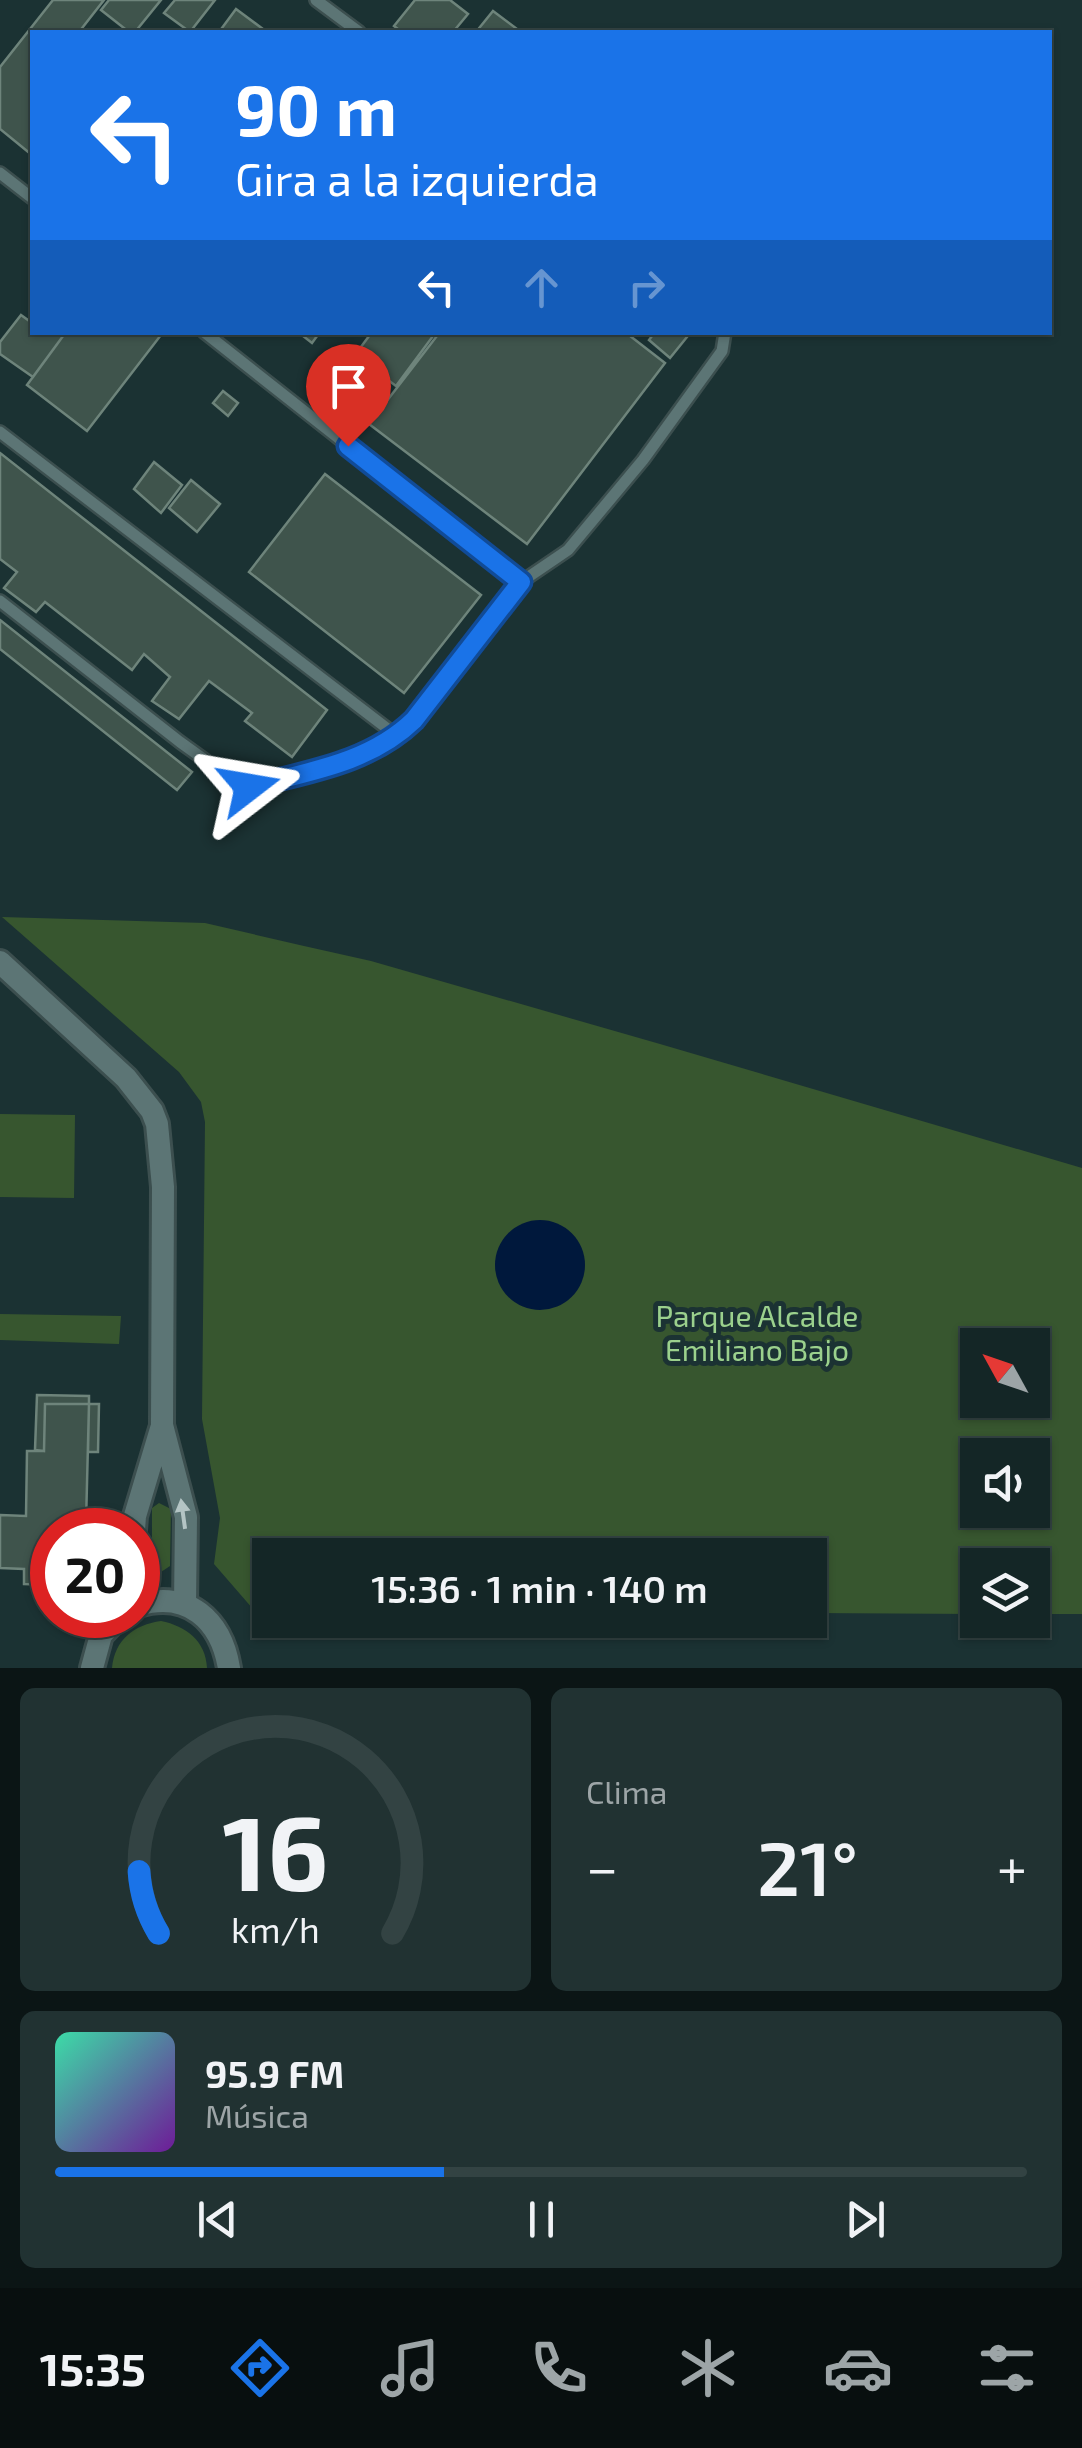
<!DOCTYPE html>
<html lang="es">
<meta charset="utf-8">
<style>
body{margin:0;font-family:"Exo 2",sans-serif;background:#213232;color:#f1f3f6;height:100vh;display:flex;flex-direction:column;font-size:38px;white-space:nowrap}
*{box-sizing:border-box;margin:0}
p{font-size:32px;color:#9da5a7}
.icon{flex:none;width:55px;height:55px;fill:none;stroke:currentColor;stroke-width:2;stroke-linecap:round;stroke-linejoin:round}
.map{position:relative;height:1668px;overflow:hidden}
.sheet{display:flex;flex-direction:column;gap:20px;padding:20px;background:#0b1515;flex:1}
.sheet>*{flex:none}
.guide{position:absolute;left:30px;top:30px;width:1022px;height:305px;border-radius:0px;box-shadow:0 2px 8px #0004,0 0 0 2px #334343;background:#1a73e8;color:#fff;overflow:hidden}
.needle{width:65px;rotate:310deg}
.fabs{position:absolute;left:960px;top:1328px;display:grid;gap:20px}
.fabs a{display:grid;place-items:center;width:90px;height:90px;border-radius:0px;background:#142626;box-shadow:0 2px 8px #0004,0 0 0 2px #334343;font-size:50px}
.speed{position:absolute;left:30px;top:1508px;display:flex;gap:20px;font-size:50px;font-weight:700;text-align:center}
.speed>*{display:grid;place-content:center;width:130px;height:130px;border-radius:50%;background:#142626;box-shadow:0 2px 8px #0004,0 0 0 2px #334343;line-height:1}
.speed .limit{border:15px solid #d22;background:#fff;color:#111}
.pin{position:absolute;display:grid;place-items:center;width:85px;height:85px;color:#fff;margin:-102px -42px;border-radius:50% 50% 50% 0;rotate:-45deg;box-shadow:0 0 10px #0007}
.pin .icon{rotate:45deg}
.me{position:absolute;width:110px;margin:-55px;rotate:76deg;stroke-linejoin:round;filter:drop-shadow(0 0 8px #0008)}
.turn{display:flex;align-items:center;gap:35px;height:210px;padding:0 40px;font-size:45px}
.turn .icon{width:130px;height:130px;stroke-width:2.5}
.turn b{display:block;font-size:70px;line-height:85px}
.lanes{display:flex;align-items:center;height:95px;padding:0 40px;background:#0003;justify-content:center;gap:50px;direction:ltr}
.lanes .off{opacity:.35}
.big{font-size:75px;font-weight:600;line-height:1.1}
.sheet .card{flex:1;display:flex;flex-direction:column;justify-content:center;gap:15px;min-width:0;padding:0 35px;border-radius:15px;background:#213232}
.sheet .dial{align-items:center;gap:0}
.dial svg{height:260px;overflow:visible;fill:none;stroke:#334343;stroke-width:7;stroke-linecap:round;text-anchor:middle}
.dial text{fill:#f1f3f6;stroke:none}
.song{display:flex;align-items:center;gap:30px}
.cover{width:120px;height:120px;border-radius:15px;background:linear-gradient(135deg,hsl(160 70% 55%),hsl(280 70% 35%))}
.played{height:10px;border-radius:5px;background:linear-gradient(90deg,#1a73e8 40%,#334343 40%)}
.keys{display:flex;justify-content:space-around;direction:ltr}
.heat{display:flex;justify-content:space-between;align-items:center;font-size:55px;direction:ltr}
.sheet .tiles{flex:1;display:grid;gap:20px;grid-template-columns:1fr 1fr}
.card:last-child{grid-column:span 2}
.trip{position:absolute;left:252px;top:1538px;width:575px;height:100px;border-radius:0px;background:#142626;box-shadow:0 2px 8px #0004,0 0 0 2px #334343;font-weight:600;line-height:100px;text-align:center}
.menu{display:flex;height:160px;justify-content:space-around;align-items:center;background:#080f0f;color:#9da5a7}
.menu .icon{width:70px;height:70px}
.menu .current{color:#1a73e8}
.menu b{font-size:45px;color:#f1f3f6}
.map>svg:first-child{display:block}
.green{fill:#37562f;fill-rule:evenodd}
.water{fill:#00183c}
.building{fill:#3f544c;stroke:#6e847b;stroke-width:2.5}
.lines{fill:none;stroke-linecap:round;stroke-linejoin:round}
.lane-casing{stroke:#3c4f4f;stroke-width:16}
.street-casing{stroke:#3c4f4f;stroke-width:28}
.lane{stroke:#5c7575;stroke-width:11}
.street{stroke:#5c7575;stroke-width:22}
.oneway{fill:#b4c5c5}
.route-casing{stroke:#114b97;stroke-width:25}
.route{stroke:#1a73e8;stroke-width:18}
.labels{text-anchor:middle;stroke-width:10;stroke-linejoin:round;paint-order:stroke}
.park-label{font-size:30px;fill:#9bd18d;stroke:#1b3233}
</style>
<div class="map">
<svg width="1082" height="1668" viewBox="0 0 1082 1668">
<rect width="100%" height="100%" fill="#1b3233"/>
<path class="green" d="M2,917L205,923L304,946L371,961L660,1044L1082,1168V1614H1033L1032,1565H978L977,1614L810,1613V1555H270V1609H253L214,1564L220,1518L202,1419L205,1122L201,1102L179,1072ZM978,1345H1032V1400H978ZM978,1455H1032V1510H978Z
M0,1114L75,1115L74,1198L0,1197Z
M0,1314L121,1316L119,1344L0,1340Z
M159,1503L171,1509L170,1566L161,1572L152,1563V1508Z
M161,1621C186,1626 206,1641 207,1668H112C115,1639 134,1625 161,1621Z"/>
<path class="water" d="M495 1265a45 45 0 1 1 90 0a45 45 0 1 1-90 0Z"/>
<path class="building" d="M53,0H104L79,32H32V155L0,129V67Z
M109,0H161L135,32H129L101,10Z
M175,0H215L190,32L164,13Z
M415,0H450L468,14L453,32H402L394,26Z
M236,9L267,32H219Z
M493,11L521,32H476Z
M21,315L32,323V332H66L33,377L0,354V342Z
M66,332L161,335L87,431L27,385Z
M298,332H320L312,343Z
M372,332H436L396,386L355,355Z
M440,332H625L665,363L527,544L369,424Z
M655,332H691L670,358L649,340Z
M223,391L238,403L228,416L213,403Z
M0,453L327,710L292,757L245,721L252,713L209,681L179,719L152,701L170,677L144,654L132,670L45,602L36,612L4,588L17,572L0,559Z
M154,462L182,485L161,513L134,489Z
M325,474L481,595L404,693L249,572Z
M191,480L220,504L197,532L169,508Z
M0,620L192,772L177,790L0,649Z
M37,1395L89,1396V1404H45L44,1451L35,1450Z
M45,1404H89L86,1523H63L62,1530H52V1585L24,1584V1569L0,1568V1515L26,1516L27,1451H44Z
M89,1404H99L98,1452H88Z"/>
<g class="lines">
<defs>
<path id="lane" d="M316,0L359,32
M0,173L32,198
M204,332L521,582L568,550L643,460L722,351L725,332
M0,432L397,736L414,720L521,582
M0,601L180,742L230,778L249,787L373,752L397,736"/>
<path id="street" d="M0,962L126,1078L152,1111L157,1124L163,1187L162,1425L186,1517L185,1605
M134,1530L135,1516L161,1429
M138,1605C188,1590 221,1620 229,1668
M92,1668L101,1635L120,1615"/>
</defs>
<use href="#lane" class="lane-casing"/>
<use href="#street" class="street-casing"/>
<use href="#lane" class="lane"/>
<use href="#street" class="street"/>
</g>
<defs><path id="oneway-solid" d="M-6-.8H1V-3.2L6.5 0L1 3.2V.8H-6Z" transform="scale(2.5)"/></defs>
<use class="oneway" href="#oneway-solid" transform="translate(183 1514) rotate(-98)"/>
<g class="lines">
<defs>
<path id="route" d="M249,787C307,772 370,763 414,720L521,582L348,446"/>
</defs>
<use href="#route" class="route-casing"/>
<use href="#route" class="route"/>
</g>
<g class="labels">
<g class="park-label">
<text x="757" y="1327">Parque Alcalde<tspan x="757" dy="34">Emiliano Bajo</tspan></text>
</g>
</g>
</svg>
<div class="fabs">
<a><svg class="needle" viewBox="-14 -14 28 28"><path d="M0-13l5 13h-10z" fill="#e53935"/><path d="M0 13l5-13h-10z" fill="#9da5a7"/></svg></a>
<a><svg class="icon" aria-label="sound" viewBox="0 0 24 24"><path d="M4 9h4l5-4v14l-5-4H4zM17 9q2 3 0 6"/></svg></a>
<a><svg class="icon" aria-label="layers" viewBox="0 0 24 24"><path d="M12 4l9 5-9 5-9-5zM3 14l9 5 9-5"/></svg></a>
</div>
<div class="speed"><div class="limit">20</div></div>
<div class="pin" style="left:348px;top:446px;background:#d93025"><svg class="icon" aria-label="arrive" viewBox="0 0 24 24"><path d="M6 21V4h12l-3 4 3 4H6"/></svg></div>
<svg class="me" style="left:249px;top:787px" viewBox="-20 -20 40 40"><path d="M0-17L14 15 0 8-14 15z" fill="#1a73e8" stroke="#fff" stroke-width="4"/></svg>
<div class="trip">15:36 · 1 min · 140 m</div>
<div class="guide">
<div class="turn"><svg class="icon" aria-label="left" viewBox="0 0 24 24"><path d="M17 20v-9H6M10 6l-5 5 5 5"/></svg><div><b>90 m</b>Gira a la izquierda</div></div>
<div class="lanes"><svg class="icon" aria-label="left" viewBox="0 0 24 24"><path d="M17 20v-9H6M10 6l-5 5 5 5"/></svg><svg class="icon off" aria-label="ahead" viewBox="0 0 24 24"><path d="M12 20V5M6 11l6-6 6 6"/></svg><svg class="icon off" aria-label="right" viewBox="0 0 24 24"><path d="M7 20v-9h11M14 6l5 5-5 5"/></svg></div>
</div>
</div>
<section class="sheet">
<div class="tiles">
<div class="card dial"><svg viewBox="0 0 100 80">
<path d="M14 69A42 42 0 1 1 86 69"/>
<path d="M14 69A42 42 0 0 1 8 50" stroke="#1a73e8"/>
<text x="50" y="56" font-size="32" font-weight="700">16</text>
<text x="50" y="72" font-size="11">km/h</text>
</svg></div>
<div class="card"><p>Clima</p>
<div class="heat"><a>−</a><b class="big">21°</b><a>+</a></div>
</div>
<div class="card">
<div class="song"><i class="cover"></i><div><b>95.9 FM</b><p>Música</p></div></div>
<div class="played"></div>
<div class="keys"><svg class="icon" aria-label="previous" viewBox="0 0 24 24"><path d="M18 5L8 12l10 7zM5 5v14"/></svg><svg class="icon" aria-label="pause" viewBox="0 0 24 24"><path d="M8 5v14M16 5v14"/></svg><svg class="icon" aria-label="next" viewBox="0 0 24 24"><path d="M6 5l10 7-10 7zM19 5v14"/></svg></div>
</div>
</div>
</section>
<nav class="menu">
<b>15:35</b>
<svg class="icon current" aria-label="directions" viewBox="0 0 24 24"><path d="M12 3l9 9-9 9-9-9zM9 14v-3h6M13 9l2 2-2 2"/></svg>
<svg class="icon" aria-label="music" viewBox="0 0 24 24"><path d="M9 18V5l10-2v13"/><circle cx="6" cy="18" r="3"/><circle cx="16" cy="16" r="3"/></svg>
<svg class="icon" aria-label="phone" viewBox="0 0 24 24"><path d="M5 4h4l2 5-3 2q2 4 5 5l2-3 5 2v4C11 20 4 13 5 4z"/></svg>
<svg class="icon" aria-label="climate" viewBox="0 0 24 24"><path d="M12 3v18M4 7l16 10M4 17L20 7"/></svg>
<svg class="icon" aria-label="car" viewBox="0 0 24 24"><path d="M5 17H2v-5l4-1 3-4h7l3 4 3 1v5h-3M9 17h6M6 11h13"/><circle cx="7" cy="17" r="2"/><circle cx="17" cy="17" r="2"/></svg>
<svg class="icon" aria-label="filters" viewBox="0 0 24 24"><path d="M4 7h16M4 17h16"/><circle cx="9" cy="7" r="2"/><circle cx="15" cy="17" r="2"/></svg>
</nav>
